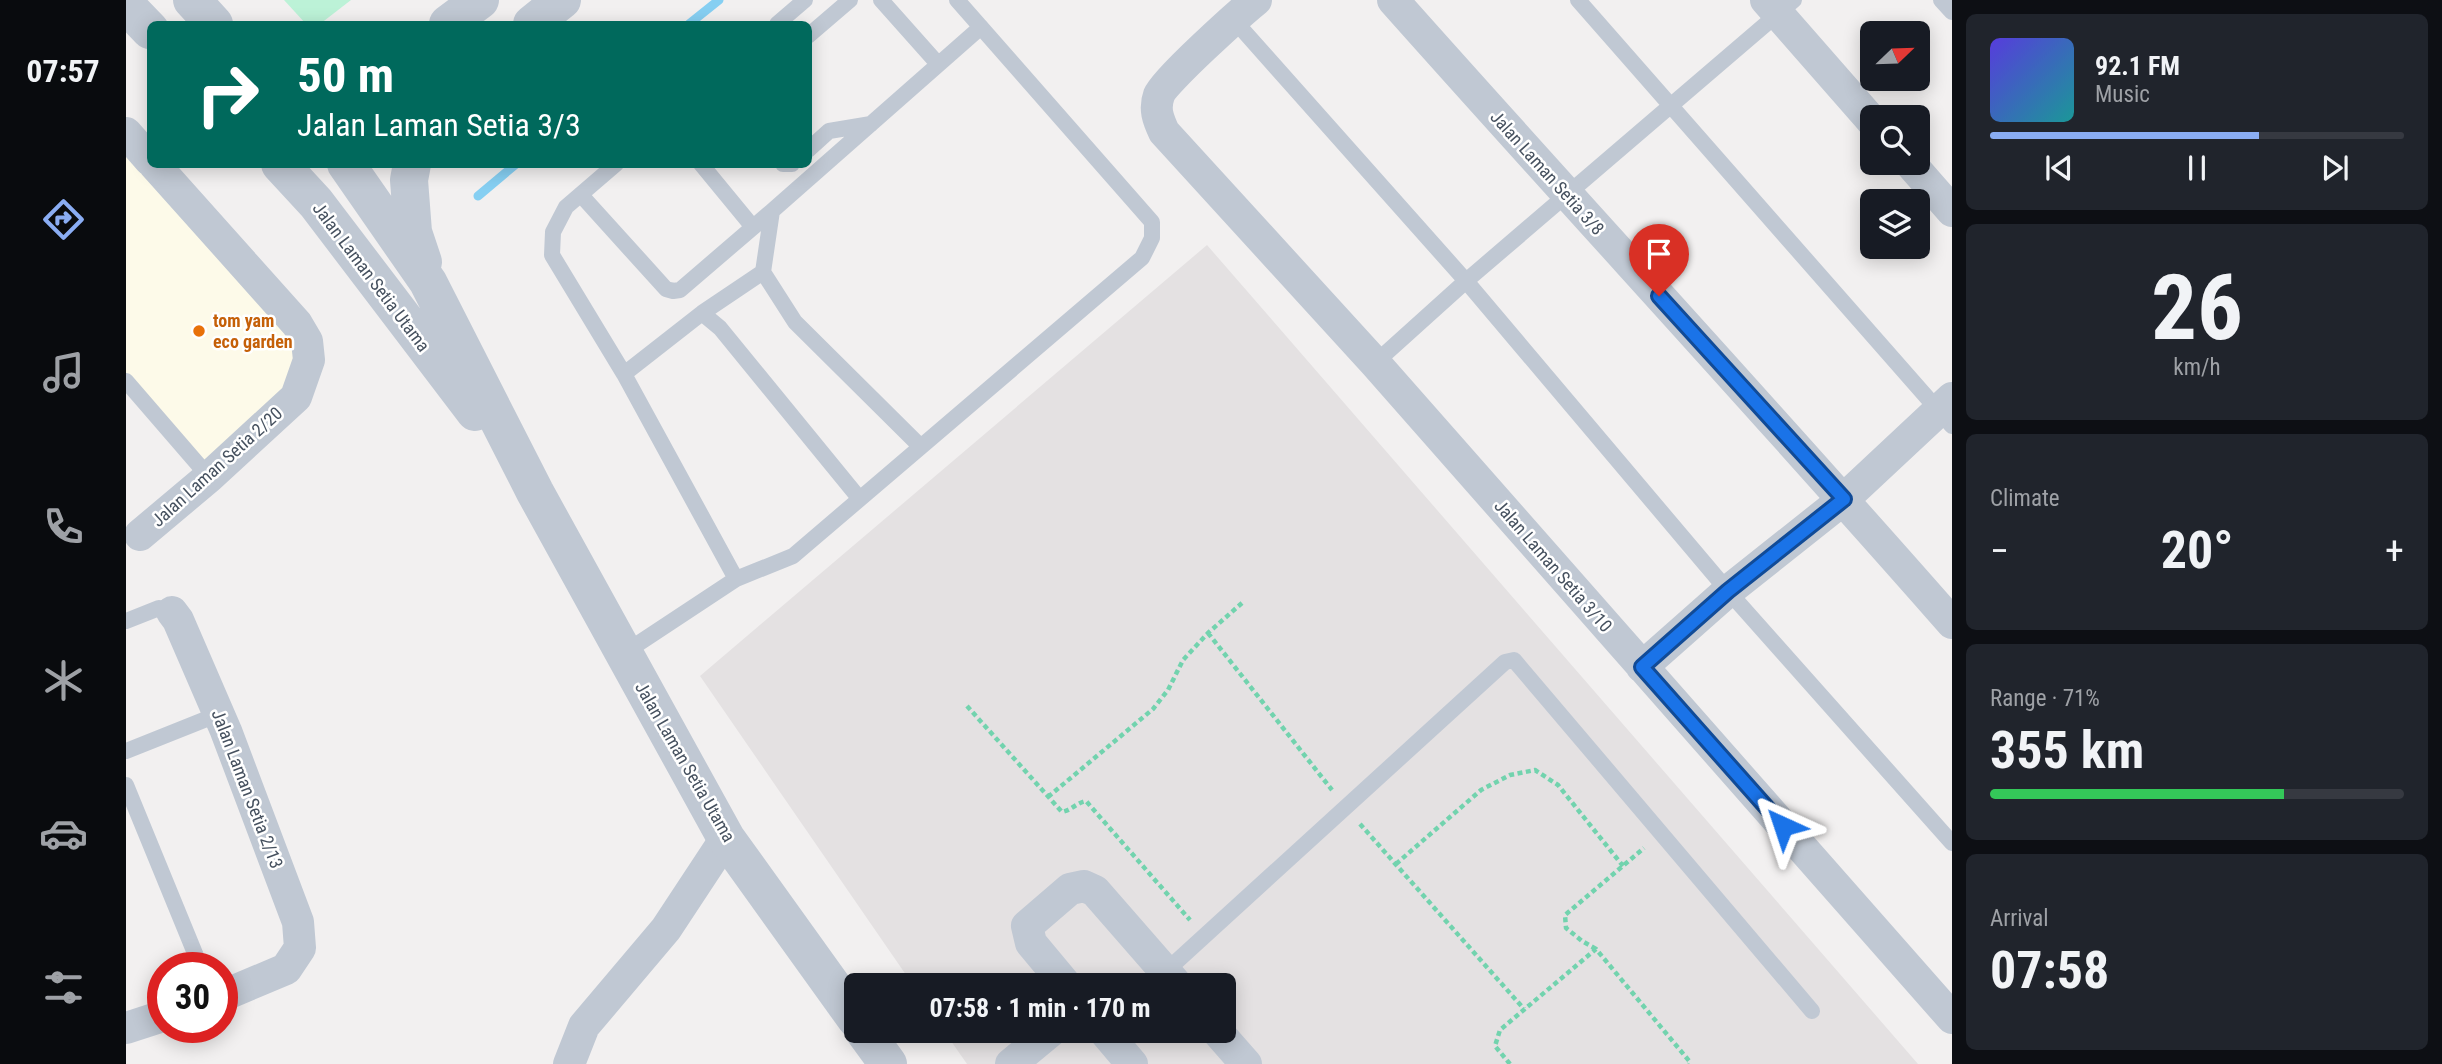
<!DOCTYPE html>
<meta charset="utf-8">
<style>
body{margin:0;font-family:"Roboto Condensed",sans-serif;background:#20242c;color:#f1f3f6;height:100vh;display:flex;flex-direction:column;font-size:26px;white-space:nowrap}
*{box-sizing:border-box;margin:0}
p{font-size:23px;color:#9ea1a6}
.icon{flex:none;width:38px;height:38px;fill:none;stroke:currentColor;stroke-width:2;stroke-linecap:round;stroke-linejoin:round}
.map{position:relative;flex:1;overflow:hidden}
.panel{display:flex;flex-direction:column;gap:14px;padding:14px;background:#0d0f14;width:490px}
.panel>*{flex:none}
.hud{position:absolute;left:21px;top:21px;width:665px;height:147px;border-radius:10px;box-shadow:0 4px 18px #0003;background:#00695c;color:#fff;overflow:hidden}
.needle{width:46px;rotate:67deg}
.buttons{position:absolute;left:1734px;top:21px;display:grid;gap:14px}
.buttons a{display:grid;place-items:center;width:70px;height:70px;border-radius:10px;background:#171b24;box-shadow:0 4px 18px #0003;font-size:35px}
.speed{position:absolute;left:21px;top:952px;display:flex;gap:14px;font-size:35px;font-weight:700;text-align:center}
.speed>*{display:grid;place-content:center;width:91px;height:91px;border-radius:50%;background:#171b24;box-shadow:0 4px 18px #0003;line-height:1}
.speed .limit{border:10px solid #d22;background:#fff;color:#111}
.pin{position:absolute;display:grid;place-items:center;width:60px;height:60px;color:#fff;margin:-72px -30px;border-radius:50% 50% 50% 0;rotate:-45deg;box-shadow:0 0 7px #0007}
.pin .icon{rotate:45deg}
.me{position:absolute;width:77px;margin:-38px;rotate:318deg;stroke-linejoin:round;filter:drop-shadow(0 0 5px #0008)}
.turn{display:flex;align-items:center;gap:24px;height:147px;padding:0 35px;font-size:32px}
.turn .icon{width:91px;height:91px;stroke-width:2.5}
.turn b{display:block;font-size:49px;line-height:60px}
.big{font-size:52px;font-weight:700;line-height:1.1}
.panel .widget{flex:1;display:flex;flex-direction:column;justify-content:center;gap:10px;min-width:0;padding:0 24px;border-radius:10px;background:#20242c}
.panel .dial{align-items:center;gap:0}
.dial b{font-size:91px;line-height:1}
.song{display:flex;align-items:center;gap:21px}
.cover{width:84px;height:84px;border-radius:10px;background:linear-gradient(135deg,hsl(250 70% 55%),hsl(180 70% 35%))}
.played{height:7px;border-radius:4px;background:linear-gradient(90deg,#8aadf3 65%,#363941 65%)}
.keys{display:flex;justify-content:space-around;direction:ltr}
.heat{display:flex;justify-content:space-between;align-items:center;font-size:38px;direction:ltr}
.charge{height:10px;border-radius:5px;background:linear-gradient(90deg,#34c759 71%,#363941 0)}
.trip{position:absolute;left:718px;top:973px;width:392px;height:70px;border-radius:10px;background:#171b24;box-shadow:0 4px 18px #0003;font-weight:700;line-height:70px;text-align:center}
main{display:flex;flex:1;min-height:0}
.tabs{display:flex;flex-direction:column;width:126px;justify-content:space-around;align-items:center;background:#090b0e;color:#9ea1a6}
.tabs .icon{width:49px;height:49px}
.tabs .current{color:#8aadf3}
.tabs b{font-size:32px;color:#f1f3f6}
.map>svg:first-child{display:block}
.commercial{fill:#fdfae9}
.education{fill:#e4e1e2}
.green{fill:#bcf2d7}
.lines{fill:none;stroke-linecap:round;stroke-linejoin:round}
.stream{stroke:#86cff2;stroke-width:9}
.path{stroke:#72d3ae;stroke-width:4.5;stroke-dasharray:5 3.5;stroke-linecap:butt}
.service{stroke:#c0c8d3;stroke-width:16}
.minor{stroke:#c0c8d3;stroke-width:32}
.tertiary{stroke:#c0c8d3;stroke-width:38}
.route-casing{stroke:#114b97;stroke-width:18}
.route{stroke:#1a73e8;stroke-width:12}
.food-dot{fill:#e8710a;stroke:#fff;stroke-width:2.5}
.labels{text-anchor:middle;stroke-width:5;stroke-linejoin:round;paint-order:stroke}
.street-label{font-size:18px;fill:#46515f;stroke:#fff}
.food-label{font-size:18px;font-weight:bold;fill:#c56008;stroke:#fff;text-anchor:start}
</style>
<main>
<nav class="tabs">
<b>07:57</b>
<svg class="icon current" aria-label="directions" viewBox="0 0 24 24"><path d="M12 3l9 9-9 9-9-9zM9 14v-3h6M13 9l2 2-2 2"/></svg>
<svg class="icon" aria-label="music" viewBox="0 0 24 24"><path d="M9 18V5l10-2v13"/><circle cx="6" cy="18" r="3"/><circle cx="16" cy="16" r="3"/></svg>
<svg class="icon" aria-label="phone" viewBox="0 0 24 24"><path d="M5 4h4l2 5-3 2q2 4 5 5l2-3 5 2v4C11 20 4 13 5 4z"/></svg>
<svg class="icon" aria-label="climate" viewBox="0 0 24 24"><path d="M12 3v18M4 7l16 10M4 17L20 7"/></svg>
<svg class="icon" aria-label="car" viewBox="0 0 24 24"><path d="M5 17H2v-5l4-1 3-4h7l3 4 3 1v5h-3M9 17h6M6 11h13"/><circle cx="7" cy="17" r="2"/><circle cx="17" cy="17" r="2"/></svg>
<svg class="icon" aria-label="filters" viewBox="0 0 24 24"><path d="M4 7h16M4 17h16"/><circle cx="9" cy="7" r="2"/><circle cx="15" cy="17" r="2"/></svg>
</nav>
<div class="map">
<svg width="1826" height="1064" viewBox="0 0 1826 1064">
<rect width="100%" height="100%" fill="#f2f0f0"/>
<path class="commercial" d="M0,116L193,340L89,487L0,388Z"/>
<path class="education" d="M1081,245L1792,1064H841L818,1031H1097V985H787L574,676Z"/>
<path class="green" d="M158,0H225L194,24H180Z"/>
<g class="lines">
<path class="stream" d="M563,24L593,0
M352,196L390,164"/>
<path class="path" d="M1082,633L1206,790
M841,706L936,812C946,810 950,803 960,801L1064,920
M922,797L1027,709L1042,690L1057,660L1082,633L1116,603
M1234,824L1398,1009
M1270,864L1355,790L1384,775L1409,770L1432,785L1497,866
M1470,949L1456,941L1440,928L1439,915L1518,848
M1384,1064L1369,1046L1374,1030L1470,949L1564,1062L1563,1064"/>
<path class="service" d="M755,0L812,64
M1452,0L1826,426
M1815,0L1826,12
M1107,19L1340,281L1602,591L1826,843
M651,24L679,0
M682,36L724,0
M682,150L703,131L745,124
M490,164L440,207L427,232L426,255L498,374L610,579
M575,164L626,226
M657,164H666
M455,195L540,289L547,291L554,290L646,211
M576,313L594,328L733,498
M1249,363L1340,281L1668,0
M498,374L576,313L637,272
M0,381L83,477
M794,446L669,322L637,272L646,211L855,27
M0,621L33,608L46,612
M498,653L610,579L667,556L1016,258L1026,238V222L831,0
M0,751L93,714
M0,785L75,968
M1039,972L1379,662L1388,660L1686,1011"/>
<path class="minor" d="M1130,0C1114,13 1038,81 1033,95C1028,109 1032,119 1038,132L1249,363L1826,1018
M1267,0C1452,208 1642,413 1826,623
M1640,0L1746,121
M0,133L24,160
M1784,163L1826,211
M14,535L83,477L170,397L183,360L181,341L171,324L28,164
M46,612L52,620L100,731L172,922L174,948L160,969L96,996
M1516,667L1602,591L1718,499L1826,398
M940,985L905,943L901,926L944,889L958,886L969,891L1051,985
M0,1028L37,1016
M978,1031L1006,1064
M1091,1031L1120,1064
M443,1064L458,1026L540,929L600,838
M885,1064L925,1031"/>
<path class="tertiary" d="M66,0L88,24
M0,5L24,30
M322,24L354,0
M406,24L436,0
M154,164L190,203L349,412
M220,164L302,282L409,492L600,838L730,1019
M286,164L283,180L287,232L297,262
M738,1031L762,1064"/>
</g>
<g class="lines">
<defs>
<path id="route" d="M1533,296L1718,499L1602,591L1516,667L1657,826"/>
</defs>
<use href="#route" class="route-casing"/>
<use href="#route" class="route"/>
</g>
<circle class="food-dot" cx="73" cy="331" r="7"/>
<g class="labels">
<g class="street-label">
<text transform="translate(1421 173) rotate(48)" y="6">Jalan Laman Setia 3/8</text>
<text transform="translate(245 277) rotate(53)" y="6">Jalan Laman Setia Utama</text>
<text transform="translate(91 467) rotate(-42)" y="6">Jalan Laman Setia 2/20</text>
<text transform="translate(1427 566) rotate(49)" y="6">Jalan Laman Setia 3/10</text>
<text transform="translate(559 762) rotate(60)" y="6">Jalan Laman Setia Utama</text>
<text transform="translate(121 789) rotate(69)" y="6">Jalan Laman Setia 2/13</text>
</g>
<g class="food-label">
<text x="87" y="327">tom yam<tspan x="87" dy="21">eco garden</tspan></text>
</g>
</g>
</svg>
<div class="buttons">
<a><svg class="needle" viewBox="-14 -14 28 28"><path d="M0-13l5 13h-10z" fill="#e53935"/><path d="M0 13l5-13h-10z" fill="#9ea1a6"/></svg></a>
<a><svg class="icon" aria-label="search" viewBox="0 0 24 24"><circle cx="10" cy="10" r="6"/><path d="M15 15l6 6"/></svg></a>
<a><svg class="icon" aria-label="layers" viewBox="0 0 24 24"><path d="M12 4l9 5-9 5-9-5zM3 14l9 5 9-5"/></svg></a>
</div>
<div class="speed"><div class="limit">30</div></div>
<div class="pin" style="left:1533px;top:296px;background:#d93025"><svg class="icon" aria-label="arrive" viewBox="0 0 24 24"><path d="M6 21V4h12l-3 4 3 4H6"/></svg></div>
<svg class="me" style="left:1657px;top:826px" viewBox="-20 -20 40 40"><path d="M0-17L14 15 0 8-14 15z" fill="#1a73e8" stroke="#fff" stroke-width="4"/></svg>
<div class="trip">07:58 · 1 min · 170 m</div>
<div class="hud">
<div class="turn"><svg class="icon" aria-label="right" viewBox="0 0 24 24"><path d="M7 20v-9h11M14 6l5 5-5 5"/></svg><div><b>50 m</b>Jalan Laman Setia 3/3</div></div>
</div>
</div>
<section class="panel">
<div class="widget">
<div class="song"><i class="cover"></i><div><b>92.1 FM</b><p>Music</p></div></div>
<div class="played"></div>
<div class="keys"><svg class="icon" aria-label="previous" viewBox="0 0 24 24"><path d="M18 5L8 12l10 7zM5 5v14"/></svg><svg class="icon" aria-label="pause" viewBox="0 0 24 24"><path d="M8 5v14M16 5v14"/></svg><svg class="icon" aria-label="next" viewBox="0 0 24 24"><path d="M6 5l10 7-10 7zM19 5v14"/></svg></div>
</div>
<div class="widget dial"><b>26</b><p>km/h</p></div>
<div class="widget"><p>Climate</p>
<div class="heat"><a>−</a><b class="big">20°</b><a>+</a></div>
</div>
<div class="widget"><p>Range · 71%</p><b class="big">355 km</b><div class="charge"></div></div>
<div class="widget"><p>Arrival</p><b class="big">07:58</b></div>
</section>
</main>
